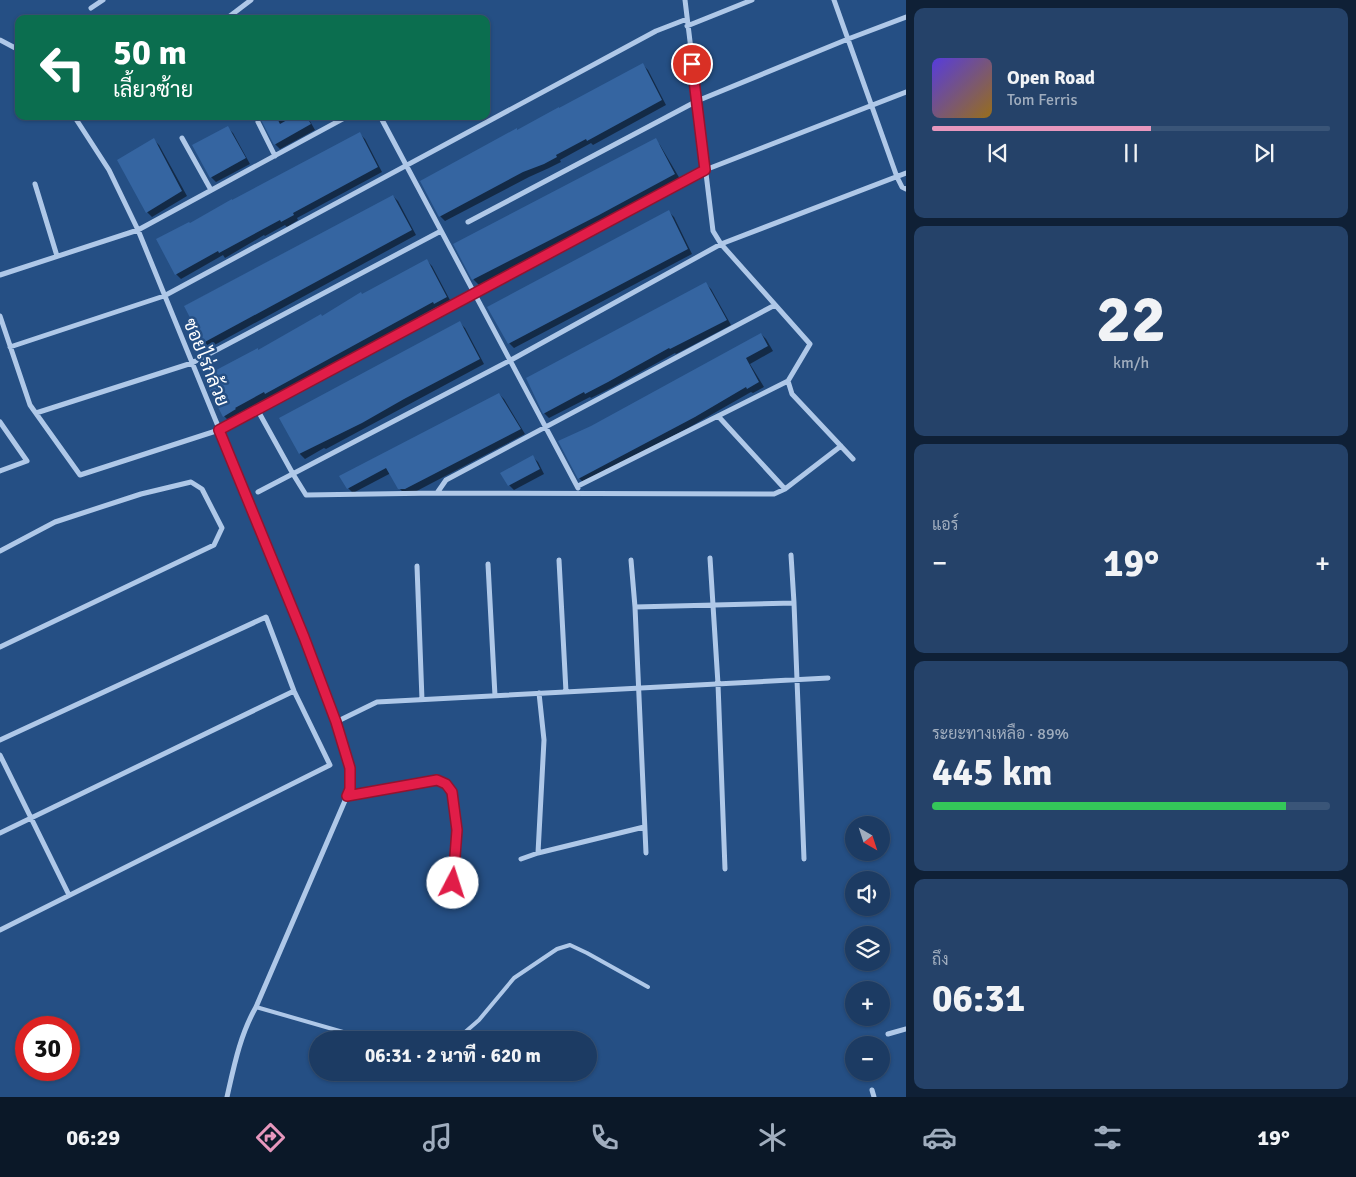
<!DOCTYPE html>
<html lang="th">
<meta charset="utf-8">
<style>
body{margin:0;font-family:Signika,Sarabun,sans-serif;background:#254269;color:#f1f3f6;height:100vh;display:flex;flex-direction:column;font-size:19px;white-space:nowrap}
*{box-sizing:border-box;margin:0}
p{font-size:16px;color:#a0adbe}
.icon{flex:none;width:28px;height:28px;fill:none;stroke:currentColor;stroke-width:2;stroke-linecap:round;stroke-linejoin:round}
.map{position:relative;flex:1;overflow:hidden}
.side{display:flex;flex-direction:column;gap:8px;padding:8px;background:#0f2036;width:450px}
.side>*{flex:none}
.top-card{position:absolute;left:15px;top:15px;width:475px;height:105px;border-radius:10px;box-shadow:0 1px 4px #0004,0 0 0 1px #3a5578;background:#0b6e4f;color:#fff;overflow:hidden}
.needle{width:32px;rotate:141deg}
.buttons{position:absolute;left:845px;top:816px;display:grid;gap:10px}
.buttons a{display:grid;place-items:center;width:45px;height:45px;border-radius:50%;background:#1c3b63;box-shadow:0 1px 4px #0004,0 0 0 1px #3a5578;font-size:25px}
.speed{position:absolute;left:15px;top:1016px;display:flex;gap:10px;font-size:25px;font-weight:700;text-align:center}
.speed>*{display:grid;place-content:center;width:65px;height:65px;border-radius:50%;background:#1c3b63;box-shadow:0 1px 4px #0004,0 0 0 1px #3a5578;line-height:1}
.speed .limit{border:8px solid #d22;background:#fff;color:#111}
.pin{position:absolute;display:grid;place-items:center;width:42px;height:42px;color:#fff;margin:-21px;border:2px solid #fff;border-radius:50%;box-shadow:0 1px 5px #0007}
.me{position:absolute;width:55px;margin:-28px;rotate:5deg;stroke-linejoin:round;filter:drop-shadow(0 0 4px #0008)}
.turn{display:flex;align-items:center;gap:18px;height:105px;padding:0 15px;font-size:22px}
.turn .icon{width:65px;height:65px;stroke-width:2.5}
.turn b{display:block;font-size:35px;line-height:42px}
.big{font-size:38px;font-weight:800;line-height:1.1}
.side .tile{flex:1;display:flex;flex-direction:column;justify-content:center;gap:8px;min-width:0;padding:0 18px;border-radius:10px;background:#254269}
.side .dial{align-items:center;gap:0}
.dial b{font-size:65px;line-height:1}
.song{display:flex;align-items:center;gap:15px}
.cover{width:60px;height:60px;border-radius:8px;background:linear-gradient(135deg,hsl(250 70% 55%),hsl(40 70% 35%))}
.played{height:5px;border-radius:2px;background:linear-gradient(90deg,#e797bd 55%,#3a5578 55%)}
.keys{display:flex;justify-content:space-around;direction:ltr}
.heat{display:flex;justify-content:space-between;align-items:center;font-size:28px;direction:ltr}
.charge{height:8px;border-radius:4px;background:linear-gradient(90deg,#34c759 89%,#3a5578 0)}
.trip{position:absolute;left:309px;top:1031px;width:288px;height:50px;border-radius:25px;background:#1c3b63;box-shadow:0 1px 4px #0004,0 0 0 1px #3a5578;font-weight:800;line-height:50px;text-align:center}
.dock{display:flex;height:80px;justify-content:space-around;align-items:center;background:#0b1828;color:#a0adbe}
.dock .icon{width:35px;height:35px}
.dock .active{color:#e797bd}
.dock b{font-size:22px;color:#f1f3f6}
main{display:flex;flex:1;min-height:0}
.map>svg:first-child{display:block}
.shadow{fill:#0007}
.building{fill:#3565a1}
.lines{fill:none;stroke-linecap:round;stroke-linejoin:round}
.service{stroke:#afc8e8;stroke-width:4}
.minor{stroke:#afc8e8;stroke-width:5}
.route-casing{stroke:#92132f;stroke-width:12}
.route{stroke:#e11d48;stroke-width:9}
.labels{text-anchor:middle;stroke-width:5;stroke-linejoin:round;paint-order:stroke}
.street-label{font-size:19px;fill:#fff;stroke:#254f84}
</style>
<main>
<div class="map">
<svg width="906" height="1097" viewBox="0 0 906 1097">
<rect width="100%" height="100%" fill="#254f84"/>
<path class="shadow" d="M643,65L648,70L666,105L593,145L591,143L560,160L561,162L549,168L529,177L445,221L440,216L518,131Z
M260,116H307L315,130L280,149L275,144Z
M228,128L233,133L250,164L216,182L211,177Z
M360,134L365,139L382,172L297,218L298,220L287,227L285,225L265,236L264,235L225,258L223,255L181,279L176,274L190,224Z
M154,140L159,145L187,196L152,217L147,212Z
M655,140L660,145L680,179L540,254L479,285L474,280L455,245Z
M393,196L398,201L416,235L209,348L204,343L185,306Z
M669,212L674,217L692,254L514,348L509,343Z
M427,261L432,266L451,302L440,308L438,306L271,399L269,397L239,413L240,415L229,421L224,416L259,351Z
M706,284L711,289L731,325L676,354L675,353L613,387L591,398L590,397L549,418L544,413Z
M460,323L465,328L484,364L326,449L324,448L305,459L300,454L281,419Z
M761,334L766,339L773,351L750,364L764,387L753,393L751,392L688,428L584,483L579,478L560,442L592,427Z
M499,394L504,399L525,434L411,494H405L399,488L391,473L353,493L348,488Z
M533,457L538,462L544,474L514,490L509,485Z"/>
<path class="building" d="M643,63L662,100L587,141L586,139L556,155L557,157L544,164L523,172L439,217L420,181L517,128V130L559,107V108Z
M259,116H276L280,124L294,116H306L311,124L274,145Z
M228,126L246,158L210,178L192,145Z
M360,132L378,167L293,213L294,215L281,222L280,220L219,253L218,251L175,275L156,239L189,222L190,223L232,199V200Z
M154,138L182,191L146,213L117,160Z
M656,138L675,174L599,215L472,280L453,244Z
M393,195L412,230L203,343L184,306Z
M669,210L688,249L508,344L487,307Z
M427,259L447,297L434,304L433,302L265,394L264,392L235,408L236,409L223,417L203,377L258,348V350L321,314L322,316L361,292L362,294Z
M706,282L727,320L670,349L669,348L608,382L585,394L584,392L543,414L526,378Z
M460,321L480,359L404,399L362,423L299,454L279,418Z
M761,333L768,346L746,358L759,382L747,389L746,387L695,417L578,479L558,441L591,426Z
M499,393L521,429L405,489H398L386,468L347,489L339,476Z
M533,455L540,469L508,486L500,473Z"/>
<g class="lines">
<path class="service" d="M256,1007L371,1040
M456,1040L479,1020L514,978L557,949L570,945L587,953L648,987"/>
<path class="minor" d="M834,0L897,177L902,187L906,189
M91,8L103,0
M226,19L251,0
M687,26L752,0
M0,40L19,50
M74,116L109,170L138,230L304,637L336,722L350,767V789L256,1007C240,1035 234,1066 227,1097
M380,116L578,488
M258,122L275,156
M182,138L211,190
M35,184L57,256
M468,222L697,101L848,39L906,17
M0,275L138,230L348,116
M0,316L30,405L80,475L219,430L705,170L906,92
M10,347L164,296L656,31L687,19
M788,381L792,394L853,459
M257,409L293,474L306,495L437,493L774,494L785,489L841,446
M36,413L192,363L441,231
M718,416L785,489
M0,422L27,461L0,471
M578,486L788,381L810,344L721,244L713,231L685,0
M258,492L511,360L721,244L906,173
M437,493L446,480L775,305
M0,551L55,522L141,494L191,482L202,489L222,528L214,545L0,647
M791,555L794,603L804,859
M710,558L718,684L725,869
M559,560L566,692
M631,560L635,607L646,853
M488,564L495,696
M417,566L422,700
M635,607L794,603
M336,722L377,702L828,678
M0,740L266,617L294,691L330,765L0,930
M0,755L69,895
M347,796L437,780L446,784L452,793L457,830L451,901
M0,833L294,691
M538,853L544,740L539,693
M521,859L538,853L644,827
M888,1034L906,1029
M872,1090L874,1097"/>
</g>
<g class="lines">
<defs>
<path id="route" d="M453,883L457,830L452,792L446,784L437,780L347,796L350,789V768L336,722L304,637L219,430L705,170L692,64"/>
</defs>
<use href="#route" class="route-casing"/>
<use href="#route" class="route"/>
</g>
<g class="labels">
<g class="street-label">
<text transform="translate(207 362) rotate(68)" y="7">ซอยไร่กล้วย</text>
</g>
</g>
</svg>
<div class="buttons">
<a><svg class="needle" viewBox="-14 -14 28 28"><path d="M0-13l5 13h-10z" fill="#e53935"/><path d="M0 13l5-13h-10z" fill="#a0adbe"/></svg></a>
<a><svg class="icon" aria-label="sound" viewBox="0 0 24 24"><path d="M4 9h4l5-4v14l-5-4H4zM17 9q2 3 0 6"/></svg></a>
<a><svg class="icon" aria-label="layers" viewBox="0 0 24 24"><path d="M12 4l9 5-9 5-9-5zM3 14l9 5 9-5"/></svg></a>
<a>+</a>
<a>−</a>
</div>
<div class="speed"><div class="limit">30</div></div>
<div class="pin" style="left:692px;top:64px;background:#d93025"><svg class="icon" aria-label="arrive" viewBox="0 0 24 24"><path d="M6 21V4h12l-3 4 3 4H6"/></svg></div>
<svg class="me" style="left:453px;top:883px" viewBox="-20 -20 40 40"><circle r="19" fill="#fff"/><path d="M0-13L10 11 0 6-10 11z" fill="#e11d48"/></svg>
<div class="trip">06:31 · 2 นาที · 620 m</div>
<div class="top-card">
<div class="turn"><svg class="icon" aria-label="left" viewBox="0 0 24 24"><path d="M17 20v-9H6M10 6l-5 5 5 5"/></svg><div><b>50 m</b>เลี้ยวซ้าย</div></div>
</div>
</div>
<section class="side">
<div class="tile">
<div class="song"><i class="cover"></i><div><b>Open Road</b><p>Tom Ferris</p></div></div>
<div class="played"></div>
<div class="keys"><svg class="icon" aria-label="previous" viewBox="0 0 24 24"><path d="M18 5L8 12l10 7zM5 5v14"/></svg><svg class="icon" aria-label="pause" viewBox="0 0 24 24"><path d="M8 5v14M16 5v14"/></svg><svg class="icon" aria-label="next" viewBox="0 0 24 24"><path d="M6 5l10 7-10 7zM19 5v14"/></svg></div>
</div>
<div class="tile dial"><b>22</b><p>km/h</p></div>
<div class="tile"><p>แอร์</p>
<div class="heat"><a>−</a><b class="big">19°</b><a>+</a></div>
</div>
<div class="tile"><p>ระยะทางเหลือ · 89%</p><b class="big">445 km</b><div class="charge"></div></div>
<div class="tile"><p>ถึง</p><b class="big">06:31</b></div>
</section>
</main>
<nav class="dock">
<b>06:29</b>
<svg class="icon active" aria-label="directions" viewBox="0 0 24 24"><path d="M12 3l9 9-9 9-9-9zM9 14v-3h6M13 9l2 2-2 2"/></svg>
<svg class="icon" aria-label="music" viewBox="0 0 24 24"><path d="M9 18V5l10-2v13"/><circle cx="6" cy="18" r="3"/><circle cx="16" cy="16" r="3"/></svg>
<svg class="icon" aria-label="phone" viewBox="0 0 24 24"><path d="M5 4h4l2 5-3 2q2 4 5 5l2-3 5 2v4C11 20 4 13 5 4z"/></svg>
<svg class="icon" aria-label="climate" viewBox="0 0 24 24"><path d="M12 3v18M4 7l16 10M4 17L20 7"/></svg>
<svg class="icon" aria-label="car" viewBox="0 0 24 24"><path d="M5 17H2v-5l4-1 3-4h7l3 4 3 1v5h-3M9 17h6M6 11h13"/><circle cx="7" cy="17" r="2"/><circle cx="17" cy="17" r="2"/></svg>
<svg class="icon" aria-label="filters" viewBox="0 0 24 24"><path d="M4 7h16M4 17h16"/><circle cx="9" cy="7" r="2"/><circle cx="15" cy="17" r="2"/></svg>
<b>19°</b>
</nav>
